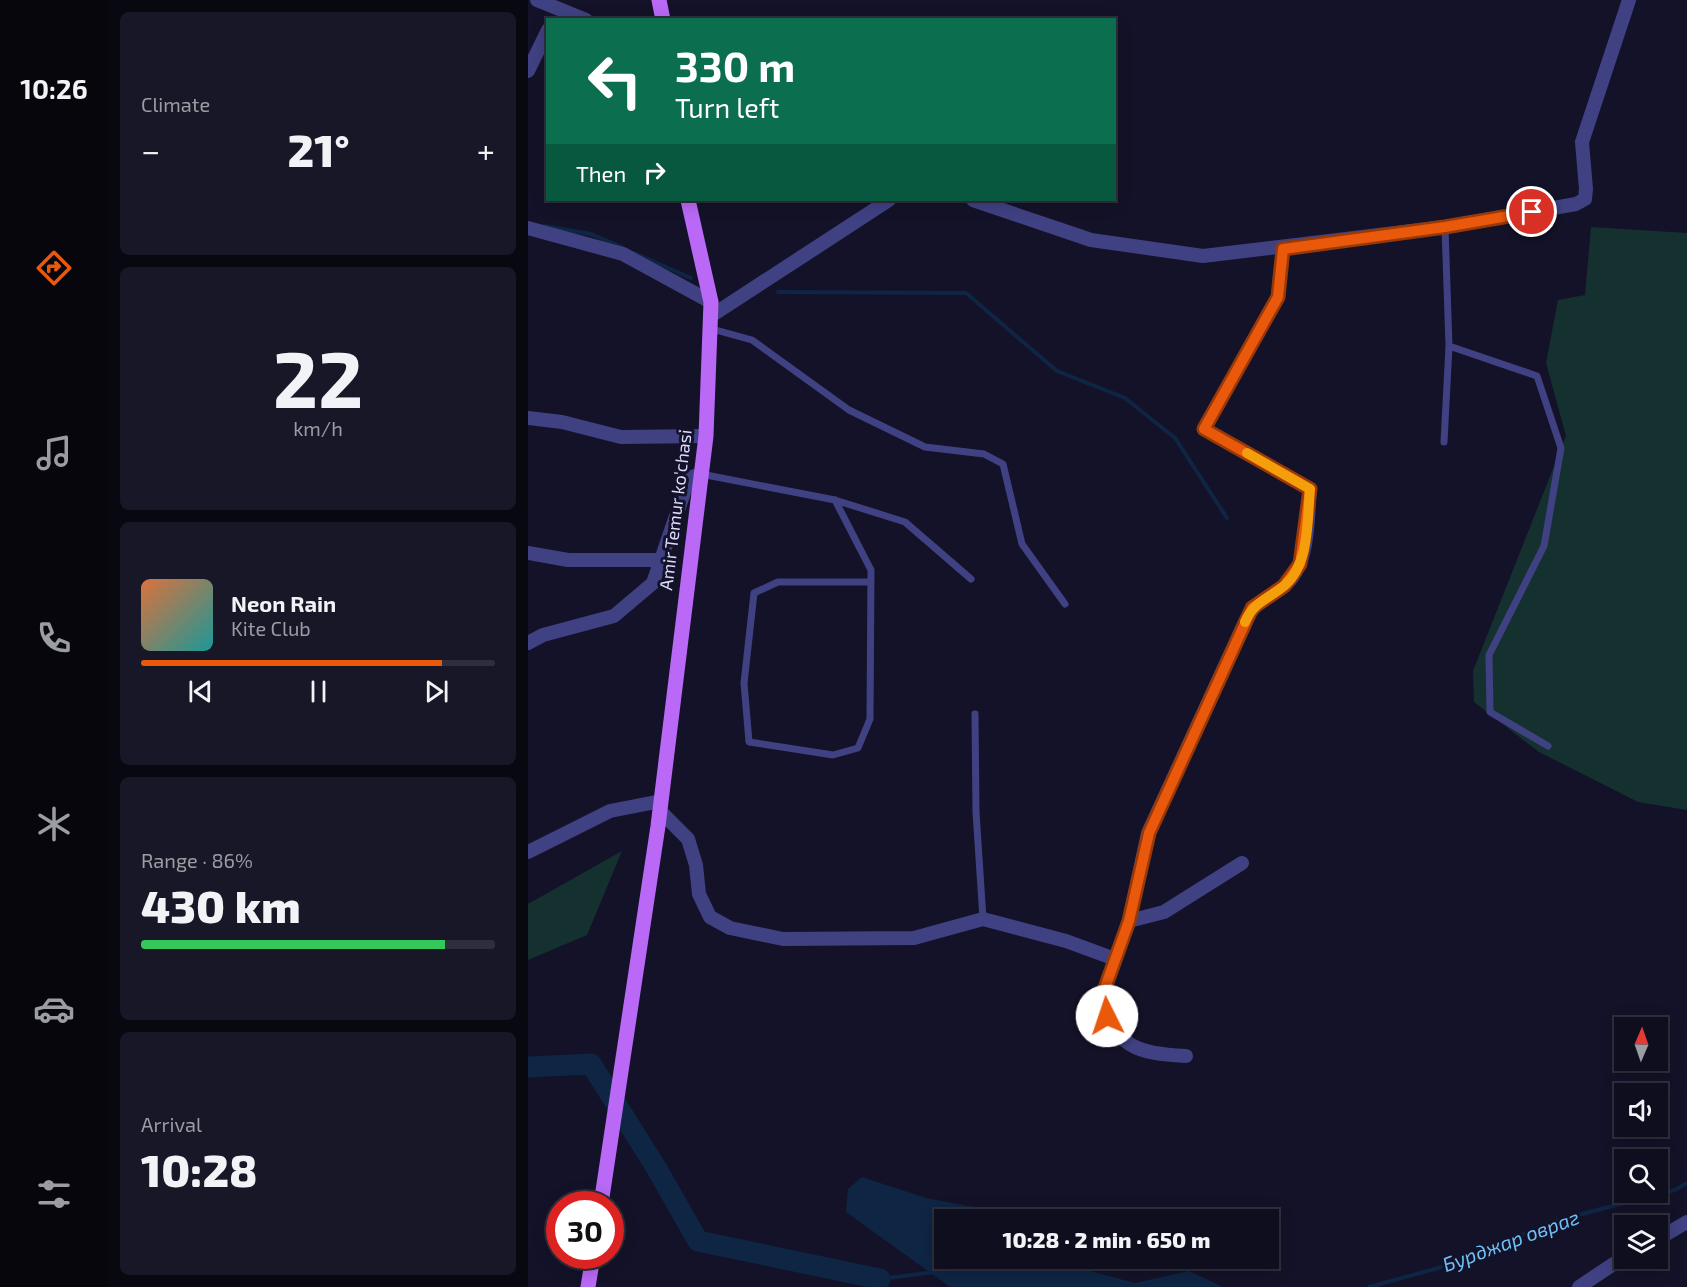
<!DOCTYPE html>
<meta charset="utf-8">
<style>
body{margin:0;font-family:"Exo 2",sans-serif;background:#181727;color:#f1f3f6;height:100vh;display:flex;flex-direction:column;font-size:22px;white-space:nowrap}
*{box-sizing:border-box;margin:0}
p{font-size:20px;color:#9b9ca4}
.icon{flex:none;width:33px;height:33px;fill:none;stroke:currentColor;stroke-width:2;stroke-linecap:round;stroke-linejoin:round}
.map{position:relative;flex:1;overflow:hidden}
.panel{display:flex;flex-direction:column;gap:12px;padding:12px;background:#080810;width:420px}
.panel>*{flex:none}
.hud{position:absolute;left:18px;top:18px;width:570px;height:183px;border-radius:0px;box-shadow:0 3px 15px #0003,0 0 0 2px #2f2e3c;background:#0b6e4f;color:#fff;overflow:hidden}
.needle{width:39px;rotate:2deg}
.tools{position:absolute;left:1086px;top:1017px;display:grid;gap:12px}
.tools a{display:grid;place-items:center;width:54px;height:54px;border-radius:0px;background:#0f0e1e;box-shadow:0 3px 15px #0003,0 0 0 2px #2f2e3c;font-size:30px}
.speed{position:absolute;left:18px;top:1191px;display:flex;gap:12px;font-size:30px;font-weight:700;text-align:center}
.speed>*{display:grid;place-content:center;width:78px;height:78px;border-radius:50%;background:#0f0e1e;box-shadow:0 3px 15px #0003,0 0 0 2px #2f2e3c;line-height:1}
.speed .limit{border:9px solid #d22;background:#fff;color:#111}
.pin{position:absolute;display:grid;place-items:center;width:51px;height:51px;color:#fff;margin:-26px;border:3px solid #fff;border-radius:50%;box-shadow:0 2px 6px #0007}
.me{position:absolute;width:66px;margin:-33px;rotate:356deg;stroke-linejoin:round;filter:drop-shadow(0 0 4px #0008)}
.turn{display:flex;align-items:center;gap:21px;height:126px;padding:0 30px;font-size:27px}
.turn .icon{width:78px;height:78px;stroke-width:2.5}
.turn b{display:block;font-size:42px;line-height:51px}
.then{display:flex;align-items:center;height:57px;padding:0 30px;background:#0003;gap:12px;font-size:22px}
.big{font-size:45px;font-weight:800;line-height:1.1}
.panel .tile{flex:1;display:flex;flex-direction:column;justify-content:center;gap:9px;min-width:0;padding:0 21px;border-radius:9px;background:#181727}
.panel .dial{align-items:center;gap:0}
.dial b{font-size:78px;line-height:1}
.song{display:flex;align-items:center;gap:18px}
.cover{width:72px;height:72px;border-radius:9px;background:linear-gradient(135deg,hsl(20 70% 55%),hsl(180 70% 35%))}
.played{height:6px;border-radius:3px;background:linear-gradient(90deg,#ea580c 85%,#2f2e3c 85%)}
.keys{display:flex;justify-content:space-around;direction:ltr}
.heat{display:flex;justify-content:space-between;align-items:center;font-size:33px;direction:ltr}
.charge{height:9px;border-radius:4px;background:linear-gradient(90deg,#34c759 86%,#2f2e3c 0)}
.trip{position:absolute;left:406px;top:1209px;width:345px;height:60px;border-radius:0px;background:#0f0e1e;box-shadow:0 3px 15px #0003,0 0 0 2px #2f2e3c;font-weight:800;line-height:60px;text-align:center}
main{display:flex;flex:1;min-height:0}
.tab-bar{display:flex;flex-direction:column;width:108px;justify-content:space-around;align-items:center;background:#06060c;color:#9b9ca4}
.tab-bar .icon{width:42px;height:42px}
.tab-bar .active{color:#ea580c}
.tab-bar b{font-size:27px;color:#f1f3f6}
.map>svg:first-child{display:block}
.green{fill:#15312f}
.water{fill:#0e2544}
.lines{fill:none;stroke-linecap:round;stroke-linejoin:round}
.stream{stroke:#0e2544;stroke-width:4}
.river{stroke:#0e2544;stroke-width:21}
.service{stroke:#404183;stroke-width:7}
.minor{stroke:#404183;stroke-width:14}
.primary{stroke:#b969f5;stroke-width:15}
.route-casing{stroke:#983908;stroke-width:15}
.route{stroke:#ea580c;stroke-width:10}
.slow{stroke:#f59e0b;stroke-width:10}
.labels{text-anchor:middle;stroke-width:6;stroke-linejoin:round;paint-order:stroke}
.street-label{font-size:18px;fill:#dddbfd;stroke:#141228}
.water-label{font-size:20px;font-style:italic;fill:#6fbff6;stroke:#141228}
</style>
<main>
<nav class="tab-bar">
<b>10:26</b>
<svg class="icon active" aria-label="directions" viewBox="0 0 24 24"><path d="M12 3l9 9-9 9-9-9zM9 14v-3h6M13 9l2 2-2 2"/></svg>
<svg class="icon" aria-label="music" viewBox="0 0 24 24"><path d="M9 18V5l10-2v13"/><circle cx="6" cy="18" r="3"/><circle cx="16" cy="16" r="3"/></svg>
<svg class="icon" aria-label="phone" viewBox="0 0 24 24"><path d="M5 4h4l2 5-3 2q2 4 5 5l2-3 5 2v4C11 20 4 13 5 4z"/></svg>
<svg class="icon" aria-label="climate" viewBox="0 0 24 24"><path d="M12 3v18M4 7l16 10M4 17L20 7"/></svg>
<svg class="icon" aria-label="car" viewBox="0 0 24 24"><path d="M5 17H2v-5l4-1 3-4h7l3 4 3 1v5h-3M9 17h6M6 11h13"/><circle cx="7" cy="17" r="2"/><circle cx="17" cy="17" r="2"/></svg>
<svg class="icon" aria-label="filters" viewBox="0 0 24 24"><path d="M4 7h16M4 17h16"/><circle cx="9" cy="7" r="2"/><circle cx="15" cy="17" r="2"/></svg>
</nav>
<section class="panel">
<div class="tile"><p>Climate</p>
<div class="heat"><a>−</a><b class="big">21°</b><a>+</a></div>
</div>
<div class="tile dial"><b>22</b><p>km/h</p></div>
<div class="tile">
<div class="song"><i class="cover"></i><div><b>Neon Rain</b><p>Kite Club</p></div></div>
<div class="played"></div>
<div class="keys"><svg class="icon" aria-label="previous" viewBox="0 0 24 24"><path d="M18 5L8 12l10 7zM5 5v14"/></svg><svg class="icon" aria-label="pause" viewBox="0 0 24 24"><path d="M8 5v14M16 5v14"/></svg><svg class="icon" aria-label="next" viewBox="0 0 24 24"><path d="M6 5l10 7-10 7zM19 5v14"/></svg></div>
</div>
<div class="tile"><p>Range · 86%</p><b class="big">430 km</b><div class="charge"></div></div>
<div class="tile"><p>Arrival</p><b class="big">10:28</b></div>
</section>
<div class="map">
<svg width="1159" height="1287" viewBox="0 0 1159 1287">
<rect width="100%" height="100%" fill="#141228"/>
<path class="green" d="M1063,227L1159,233V810L1110,802L1011,752L946,702L945,671L1038,436L1018,363L1030,300L1057,295Z
M94,851L59,935L0,960V904Z"/>
<path class="water" d="M334,1177L398,1198L484,1214L491,1219L417,1220V1258L543,1259L559,1270L607,1283L661,1271L695,1287H422L318,1212L320,1189Z"/>
<g class="lines">
<path class="stream" d="M17,226L63,234L94,247
M106,253L163,278
M250,292L438,293L529,371L597,398L647,438L699,518
M352,1279L407,1272
M841,1287L925,1264L1027,1221L1147,1190L1159,1183"/>
<path class="river" d="M0,1067L63,1064L129,1169L170,1241L352,1279"/>
<path class="service" d="M184,329L224,340L321,410L397,447L456,454L475,464L494,544L537,604
M921,346L1009,376L1033,448L1016,546L961,655L962,712L1020,746
M916,442L921,346L917,227
M173,474L307,500L377,522L443,579
M307,500L343,570L342,719L330,748L305,755L221,742L216,683L226,593L250,582H343
M447,714L448,812L455,919"/>
<path class="minor" d="M9,0L58,20
M0,71L20,30
M445,200L563,240L675,256L917,227L1048,204L1057,199L1058,189L1054,142L1101,0
M0,228L95,254L183,302
M183,316L361,200
M0,418L34,422L93,437L178,436
M0,553L40,560H135
M0,643L15,635L86,616L125,583L161,478L172,474
M132,811L160,839L168,865L171,894L182,917L202,928L255,939L386,938L455,919L538,941L587,959
M0,852L82,811L133,801
M601,921L636,912L714,863
M658,1056C609,1053 590,1049 573,999L601,921L620,833L718,620C727,601 741,598 756,586C782,565 779,519 782,489L676,429L750,297L755,249
M1130,1239L1159,1222
M1051,1287L1096,1257"/>
<path class="primary" d="M131,0L135,20
M73,1204L130,826L178,436L183,302L160,200
M60,1287L65,1256"/>
</g>
<g class="lines">
<defs>
<path id="route" d="M579,1016L573,999L601,921L621,833L724,608L756,586L772,564L782,489L676,429L750,297L755,249L917,227L1004,212"/>
</defs>
<use href="#route" class="route-casing"/>
<use href="#route" class="route"/>
<path class="slow" d="M717,622C726,601 741,599 757,585C782,563 779,519 782,489L719,453"/>
</g>
<g class="labels">
<g class="street-label">
<text transform="translate(148 510) rotate(-83)" y="6">Amir Temur ko'chasi</text>
</g>
<g class="water-label">
<text transform="translate(983 1241) rotate(-20)" y="7">Бурджар овраг</text>
</g>
</g>
</svg>
<div class="tools">
<a><svg class="needle" viewBox="-14 -14 28 28"><path d="M0-13l5 13h-10z" fill="#e53935"/><path d="M0 13l5-13h-10z" fill="#9b9ca4"/></svg></a>
<a><svg class="icon" aria-label="sound" viewBox="0 0 24 24"><path d="M4 9h4l5-4v14l-5-4H4zM17 9q2 3 0 6"/></svg></a>
<a><svg class="icon" aria-label="search" viewBox="0 0 24 24"><circle cx="10" cy="10" r="6"/><path d="M15 15l6 6"/></svg></a>
<a><svg class="icon" aria-label="layers" viewBox="0 0 24 24"><path d="M12 4l9 5-9 5-9-5zM3 14l9 5 9-5"/></svg></a>
</div>
<div class="speed"><div class="limit">30</div></div>
<div class="pin" style="left:1004px;top:212px;background:#d93025"><svg class="icon" aria-label="arrive" viewBox="0 0 24 24"><path d="M6 21V4h12l-3 4 3 4H6"/></svg></div>
<svg class="me" style="left:579px;top:1016px" viewBox="-20 -20 40 40"><circle r="19" fill="#fff"/><path d="M0-13L10 11 0 6-10 11z" fill="#ea580c"/></svg>
<div class="trip">10:28 · 2 min · 650 m</div>
<div class="hud">
<div class="turn"><svg class="icon" aria-label="left" viewBox="0 0 24 24"><path d="M17 20v-9H6M10 6l-5 5 5 5"/></svg><div><b>330 m</b>Turn left</div></div>
<div class="then">Then<svg class="icon" aria-label="right" viewBox="0 0 24 24"><path d="M7 20v-9h11M14 6l5 5-5 5"/></svg></div>
</div>
</div>
</main>
